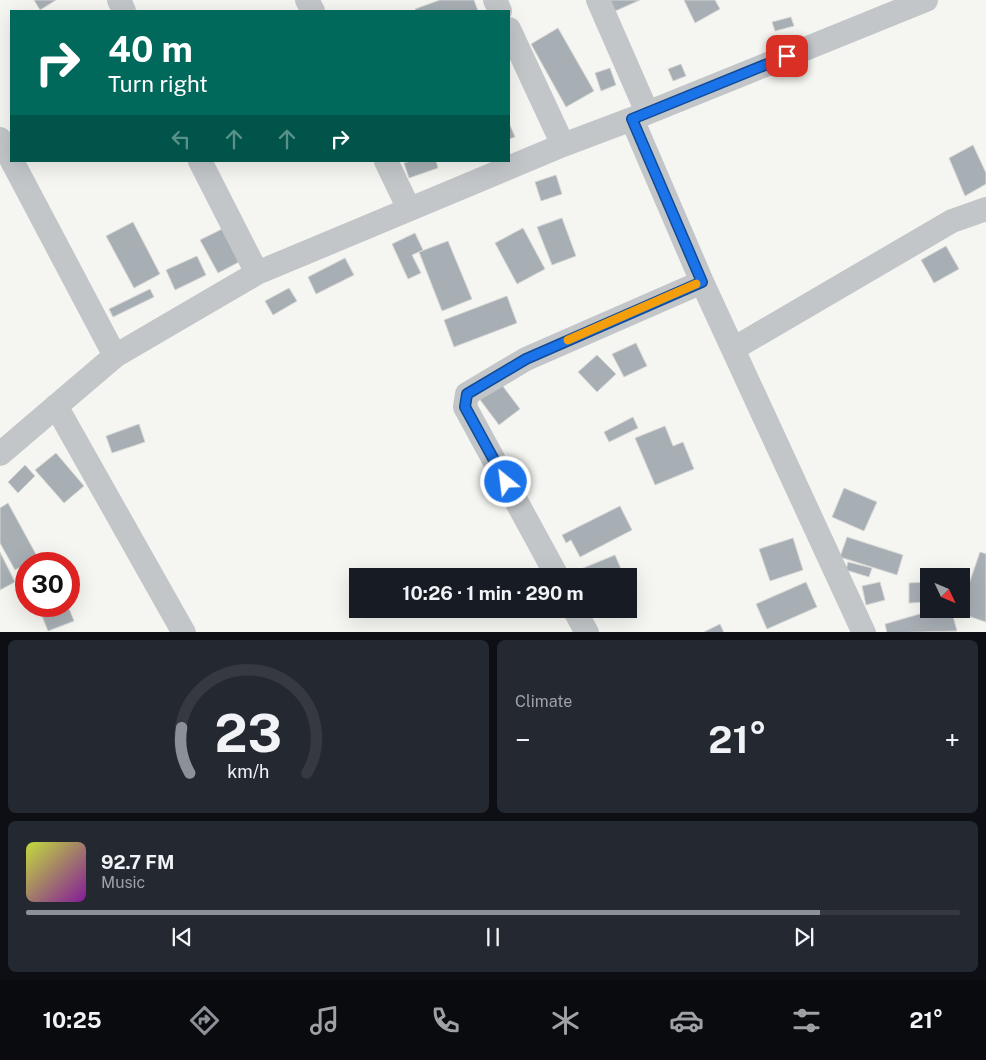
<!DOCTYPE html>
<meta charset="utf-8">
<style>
body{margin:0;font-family:"Public Sans",sans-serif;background:#242831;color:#f1f3f6;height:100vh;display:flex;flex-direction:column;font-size:19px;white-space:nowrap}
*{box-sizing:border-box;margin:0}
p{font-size:16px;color:#9ea1a6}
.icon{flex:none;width:28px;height:28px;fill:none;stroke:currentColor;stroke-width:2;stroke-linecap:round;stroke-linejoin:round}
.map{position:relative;height:632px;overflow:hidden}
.sheet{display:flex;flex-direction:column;gap:8px;padding:8px;background:#0d0f14;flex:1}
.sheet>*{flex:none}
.banner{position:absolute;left:10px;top:10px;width:500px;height:152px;border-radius:0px;box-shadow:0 5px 20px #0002;background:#00695c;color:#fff;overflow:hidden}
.needle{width:32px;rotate:134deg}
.fabs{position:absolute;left:920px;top:568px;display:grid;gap:10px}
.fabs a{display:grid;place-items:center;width:50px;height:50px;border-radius:0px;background:#171b24;box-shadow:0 5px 20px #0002;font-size:25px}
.speed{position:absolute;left:15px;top:552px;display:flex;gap:10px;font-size:25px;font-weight:700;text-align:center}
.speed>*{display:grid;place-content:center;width:65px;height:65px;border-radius:50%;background:#171b24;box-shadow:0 5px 20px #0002;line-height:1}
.speed .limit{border:8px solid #d22;background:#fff;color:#111}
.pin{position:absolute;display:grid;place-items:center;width:42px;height:42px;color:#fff;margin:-21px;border-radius:10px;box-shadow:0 2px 8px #0006}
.me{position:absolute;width:55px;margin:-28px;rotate:331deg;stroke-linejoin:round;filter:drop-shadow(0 0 4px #0008)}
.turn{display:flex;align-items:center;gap:18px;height:105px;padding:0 15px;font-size:22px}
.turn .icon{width:65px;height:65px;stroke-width:2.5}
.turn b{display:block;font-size:35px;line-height:42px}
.lanes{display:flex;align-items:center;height:48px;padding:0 15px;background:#0003;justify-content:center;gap:25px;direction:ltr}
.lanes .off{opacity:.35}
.big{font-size:38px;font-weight:700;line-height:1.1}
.sheet .card{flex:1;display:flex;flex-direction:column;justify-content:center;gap:8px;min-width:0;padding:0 18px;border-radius:8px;background:#242831}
.sheet .dial{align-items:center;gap:0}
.dial svg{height:130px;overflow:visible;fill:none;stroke:#363941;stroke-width:7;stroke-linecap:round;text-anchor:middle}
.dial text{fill:#f1f3f6;stroke:none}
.song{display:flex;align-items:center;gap:15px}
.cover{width:60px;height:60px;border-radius:8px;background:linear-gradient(135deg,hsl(70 70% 55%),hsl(290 70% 35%))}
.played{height:5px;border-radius:2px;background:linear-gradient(90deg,#8c9099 85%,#363941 85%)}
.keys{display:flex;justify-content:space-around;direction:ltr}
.heat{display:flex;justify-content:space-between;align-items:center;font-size:28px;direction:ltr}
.sheet .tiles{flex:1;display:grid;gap:8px;grid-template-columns:1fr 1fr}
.card:last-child{grid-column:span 2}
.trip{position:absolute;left:349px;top:568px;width:288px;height:50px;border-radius:0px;background:#171b24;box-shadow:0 5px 20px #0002;font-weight:700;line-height:50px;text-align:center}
.tab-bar{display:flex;height:80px;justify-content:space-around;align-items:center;background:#090b0e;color:#9ea1a6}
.tab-bar .icon{width:35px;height:35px}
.tab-bar .on{color:#8c9099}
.tab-bar b{font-size:22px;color:#f1f3f6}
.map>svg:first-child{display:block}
.building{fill:#a7afb4;stroke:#d6d6d4}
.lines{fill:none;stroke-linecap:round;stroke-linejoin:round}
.minor{stroke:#c2c6c9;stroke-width:24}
.route-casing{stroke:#114b97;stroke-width:12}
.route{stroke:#1a73e8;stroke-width:9}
.slow{stroke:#f59e0b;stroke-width:9}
</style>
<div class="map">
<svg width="986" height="633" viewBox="0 0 986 633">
<rect width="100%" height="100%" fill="#f5f5f1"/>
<path class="building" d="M34,0H56L40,10Z
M440,0H474L478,11H416L415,9Z
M608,0H640L613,12Z
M684,0H715L720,9L695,23Z
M791,17L794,26L775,31L772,22Z
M558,28L594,91L566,107L531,44Z
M681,64L686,76L673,81L668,69Z
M610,68L616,85L601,91L595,73Z
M509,123L515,137L509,139Z
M973,145L986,173V184L965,196L949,158Z
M411,161H436L438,168L409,178L404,163Z
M556,175L562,194L541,201L535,182Z
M562,218L576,256L552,265L537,227Z
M133,222L160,274L134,288L106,236Z
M523,228L545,269L517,284L495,243Z
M222,229L239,262L218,273L200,240Z
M415,233L423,250L412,255L421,273L408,279L392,244Z
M448,241L472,299L442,311L419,252Z
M946,246L959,269L934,283L921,260Z
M197,256L206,275L175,290L166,270Z
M345,258L354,275L316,294L308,277Z
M289,288L297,301L273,315L265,301Z
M150,289L154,297L113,317L109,309Z
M507,296L517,323L454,347L444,320Z
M636,343L647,366L624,377L612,354Z
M597,355L616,374L597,392L578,372Z
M499,381L520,409L499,425L478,397Z
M633,417L638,428L609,442L604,432Z
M139,424L145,442L112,453L106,436Z
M665,426L673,446L683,442L694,469L655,485L635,438Z
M56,453L84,486L64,503L35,470Z
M25,465L35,476L18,493L8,482Z
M844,488L877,502L864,531L832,517Z
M8,503L38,558L15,570L0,543V508Z
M620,506L632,530L580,557L571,540L566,543L562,535Z
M847,537L903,555L897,575L840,557Z
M793,538L803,570L770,581L759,549Z
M0,552L15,582L0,590Z
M980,552L986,554V622L959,613Z
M615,555L624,576H584L581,569Z
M848,562L872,568L869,577L846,570Z
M806,582L817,607L767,629L756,604Z
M880,582L885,600L866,605L862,586Z
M929,582V602L909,603V583Z
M38,606H68L74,621L48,631Z
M937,609H951L957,631L887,633L885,624Z
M720,624L724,633H702Z"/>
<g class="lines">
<path class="minor" d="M119,0L124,11
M307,0L313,11
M495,0L500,11
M598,0L647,112
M509,29L563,145
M632,119L702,282L864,633
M0,139L11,159
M12,161L115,356
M200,161L257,273
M386,161L409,209
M733,349L952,221L986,209
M56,406L184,633
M0,454L115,356L257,273L563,145L632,119L926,0
M557,576L465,407L467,394L526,359L702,282
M574,609L587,633"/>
</g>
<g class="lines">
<defs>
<path id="route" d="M506,482L465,407L467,394L526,359L702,282L632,119L787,56"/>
</defs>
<use href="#route" class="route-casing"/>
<use href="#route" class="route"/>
<path class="slow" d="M568,340L696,284"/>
</g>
</svg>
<div class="fabs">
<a><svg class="needle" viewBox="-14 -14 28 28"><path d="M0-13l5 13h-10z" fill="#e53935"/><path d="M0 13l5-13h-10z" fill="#9ea1a6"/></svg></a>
</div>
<div class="speed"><div class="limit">30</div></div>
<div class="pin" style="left:787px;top:56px;background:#d93025"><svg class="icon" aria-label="arrive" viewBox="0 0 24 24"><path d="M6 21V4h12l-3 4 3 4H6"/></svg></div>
<svg class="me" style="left:506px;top:482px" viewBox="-20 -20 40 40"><circle r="17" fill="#1a73e8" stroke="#fff" stroke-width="3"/><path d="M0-11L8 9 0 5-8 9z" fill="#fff"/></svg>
<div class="trip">10:26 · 1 min · 290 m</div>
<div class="banner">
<div class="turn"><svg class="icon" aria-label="right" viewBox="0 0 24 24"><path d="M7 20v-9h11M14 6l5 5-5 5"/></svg><div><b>40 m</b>Turn right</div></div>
<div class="lanes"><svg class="icon off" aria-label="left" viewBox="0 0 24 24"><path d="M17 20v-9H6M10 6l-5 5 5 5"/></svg><svg class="icon off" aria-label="ahead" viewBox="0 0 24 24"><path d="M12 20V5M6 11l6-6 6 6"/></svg><svg class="icon off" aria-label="ahead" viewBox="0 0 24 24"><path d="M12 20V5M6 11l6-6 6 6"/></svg><svg class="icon" aria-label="right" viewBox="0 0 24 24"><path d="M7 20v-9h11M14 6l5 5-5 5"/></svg></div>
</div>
</div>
<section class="sheet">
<div class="tiles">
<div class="card dial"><svg viewBox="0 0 100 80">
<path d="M14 69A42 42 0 1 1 86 69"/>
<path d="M14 69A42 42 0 0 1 9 41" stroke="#8c9099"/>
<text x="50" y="56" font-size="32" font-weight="700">23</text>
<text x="50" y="72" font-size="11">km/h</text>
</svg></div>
<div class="card"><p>Climate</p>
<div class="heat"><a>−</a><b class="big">21°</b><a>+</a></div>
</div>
<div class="card">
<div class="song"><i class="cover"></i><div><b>92.7 FM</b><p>Music</p></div></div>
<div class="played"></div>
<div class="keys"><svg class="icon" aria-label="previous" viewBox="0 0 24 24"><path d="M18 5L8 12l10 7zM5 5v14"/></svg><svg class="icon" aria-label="pause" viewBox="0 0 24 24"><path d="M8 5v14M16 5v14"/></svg><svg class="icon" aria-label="next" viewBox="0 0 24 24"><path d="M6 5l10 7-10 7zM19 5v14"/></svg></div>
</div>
</div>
</section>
<nav class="tab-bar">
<b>10:25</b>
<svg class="icon on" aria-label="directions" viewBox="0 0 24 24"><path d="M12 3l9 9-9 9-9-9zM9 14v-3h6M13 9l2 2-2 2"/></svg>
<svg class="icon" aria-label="music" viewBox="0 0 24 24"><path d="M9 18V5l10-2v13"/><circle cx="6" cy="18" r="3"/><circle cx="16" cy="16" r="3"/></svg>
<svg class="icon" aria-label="phone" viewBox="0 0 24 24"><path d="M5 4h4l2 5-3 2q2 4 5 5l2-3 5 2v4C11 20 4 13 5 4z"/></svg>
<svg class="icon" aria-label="climate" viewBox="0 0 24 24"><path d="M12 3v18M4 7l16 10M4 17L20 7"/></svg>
<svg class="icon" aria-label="car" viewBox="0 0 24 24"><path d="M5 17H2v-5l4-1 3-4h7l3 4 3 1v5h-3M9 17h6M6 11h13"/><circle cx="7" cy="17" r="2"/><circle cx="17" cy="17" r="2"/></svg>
<svg class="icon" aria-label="filters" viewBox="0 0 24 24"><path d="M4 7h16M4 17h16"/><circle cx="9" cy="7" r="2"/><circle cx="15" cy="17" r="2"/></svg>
<b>21°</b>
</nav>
